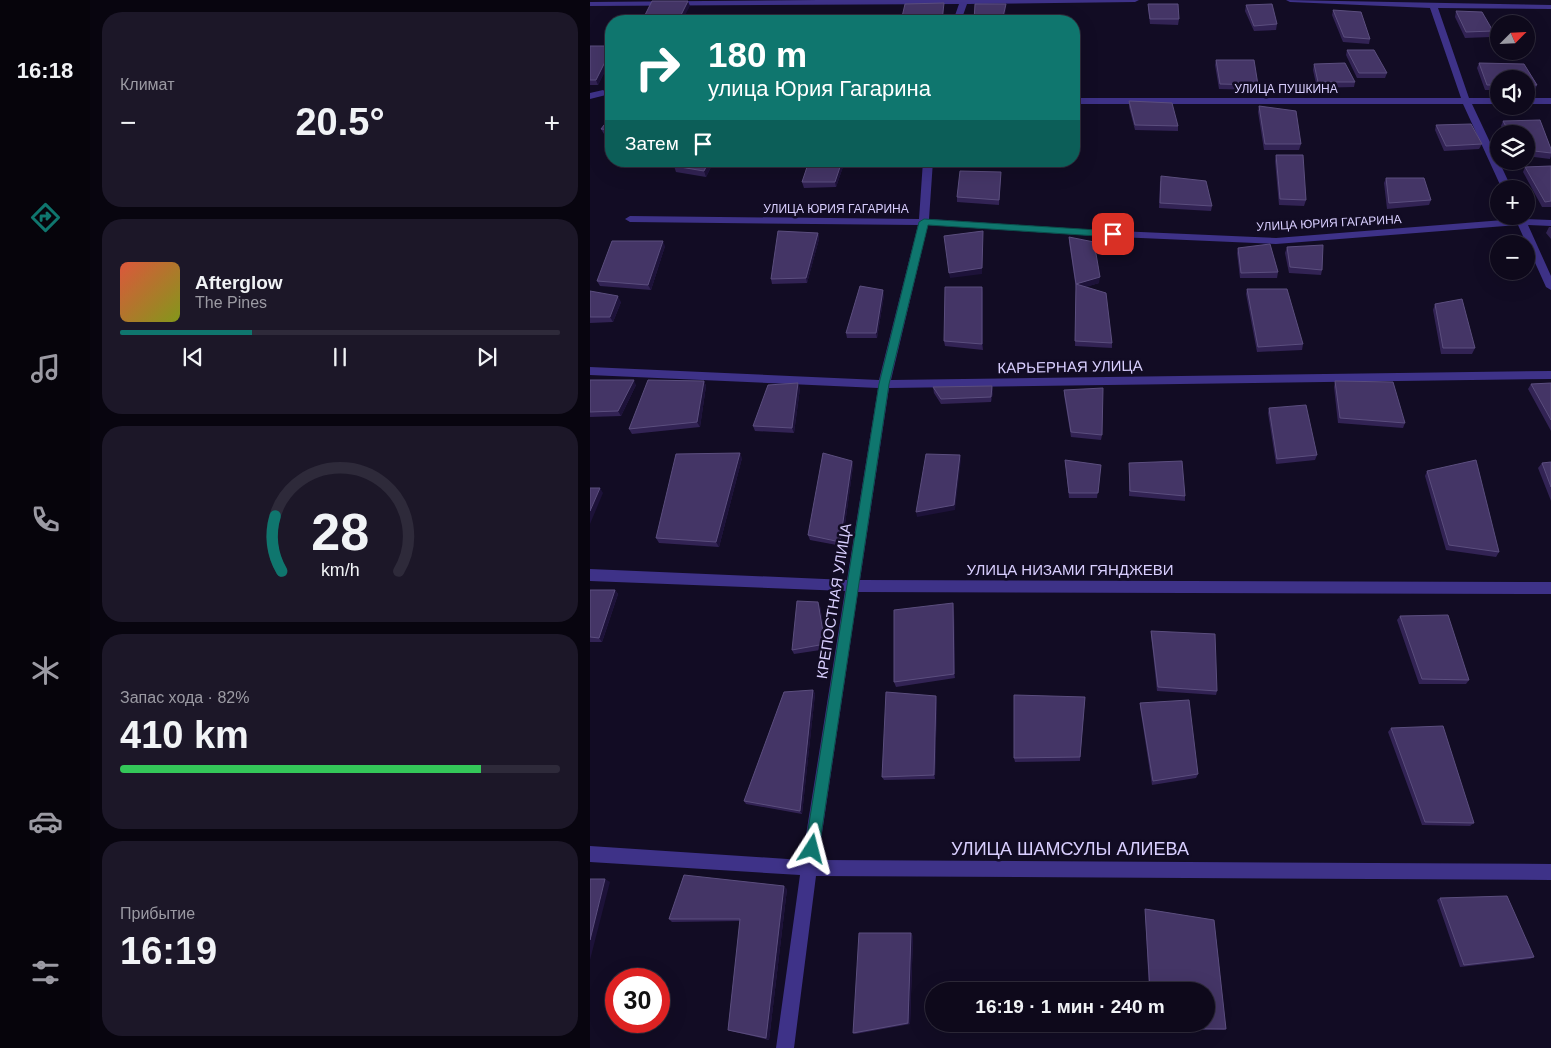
<!DOCTYPE html>
<html lang="ru">
<meta charset="utf-8">
<style>
body{margin:0;font-family:Helvetica,sans-serif;background:#1c1728;color:#f1f3f6;height:100vh;display:flex;flex-direction:column;font-size:19px;white-space:nowrap}
*{box-sizing:border-box;margin:0}
p{font-size:16px;color:#9b9aa3}
.icon{flex:none;width:28px;height:28px;fill:none;stroke:currentColor;stroke-width:2;stroke-linecap:round;stroke-linejoin:round}
.map{position:relative;flex:1;overflow:hidden}
.drawer{display:flex;flex-direction:column;gap:12px;padding:12px;background:#08050f;width:500px}
.drawer>*{flex:none}
.hud{position:absolute;left:15px;top:15px;width:475px;height:152px;border-radius:20px;box-shadow:0 5px 20px #0002,0 0 0 1px #2e2a3a;background:#0f766e;color:#fff;overflow:hidden}
.needle{width:32px;rotate:66deg}
.fabs{position:absolute;left:900px;top:15px;display:grid;gap:10px}
.fabs a{display:grid;place-items:center;width:45px;height:45px;border-radius:50%;background:#0e091b;box-shadow:0 5px 20px #0002,0 0 0 1px #2e2a3a;font-size:25px}
.speed{position:absolute;left:15px;top:968px;display:flex;gap:10px;font-size:25px;font-weight:700;text-align:center}
.speed>*{display:grid;place-content:center;width:65px;height:65px;border-radius:50%;background:#0e091b;box-shadow:0 5px 20px #0002,0 0 0 1px #2e2a3a;line-height:1}
.speed .limit{border:8px solid #d22;background:#fff;color:#111}
.pin{position:absolute;display:grid;place-items:center;width:42px;height:42px;color:#fff;margin:-21px;border-radius:10px;box-shadow:0 2px 8px #0006}
.me{position:absolute;width:55px;margin:-28px;rotate:9deg;stroke-linejoin:round;filter:drop-shadow(0 0 4px #0008)}
.turn{display:flex;align-items:center;gap:18px;height:105px;padding:0 20px;font-size:22px}
.turn .icon{width:65px;height:65px;stroke-width:2.5}
.turn b{display:block;font-size:35px;line-height:42px}
.then{display:flex;align-items:center;height:48px;padding:0 20px;background:#0003;gap:10px;font-size:19px}
.big{font-size:38px;font-weight:700;line-height:1.1}
.drawer .tile{flex:1;display:flex;flex-direction:column;justify-content:center;gap:8px;min-width:0;padding:0 18px;border-radius:20px;background:#1c1728}
.drawer .dial{align-items:center;gap:0}
.dial svg{height:130px;overflow:visible;fill:none;stroke:#2e2a3a;stroke-width:7;stroke-linecap:round;text-anchor:middle}
.dial text{fill:#f1f3f6;stroke:none}
.song{display:flex;align-items:center;gap:15px}
.cover{width:60px;height:60px;border-radius:8px;background:linear-gradient(135deg,hsl(10 70% 55%),hsl(70 70% 35%))}
.played{height:5px;border-radius:2px;background:linear-gradient(90deg,#0f766e 30%,#2e2a3a 30%)}
.keys{display:flex;justify-content:space-around;direction:ltr}
.heat{display:flex;justify-content:space-between;align-items:center;font-size:28px;direction:ltr}
.charge{height:8px;border-radius:4px;background:linear-gradient(90deg,#34c759 82%,#2e2a3a 0)}
.trip{position:absolute;left:335px;top:982px;width:290px;height:50px;border-radius:25px;background:#0e091b;box-shadow:0 5px 20px #0002,0 0 0 1px #2e2a3a;font-weight:700;line-height:50px;text-align:center}
main{display:flex;flex:1;min-height:0}
.tabs{display:flex;flex-direction:column;width:90px;justify-content:space-around;align-items:center;background:#06040b;color:#9b9aa3}
.tabs .icon{width:35px;height:35px}
.tabs .on{color:#0f766e}
.tabs b{font-size:22px;color:#f1f3f6}
.map>svg:first-child{display:block}
.lines{fill:none;stroke-linecap:round;stroke-linejoin:round}
.service{fill:#3e3288;fill-rule:evenodd}
.minor{fill:#3e3288;fill-rule:evenodd}
.wall{fill:#322354}
.shaded-wall{fill:#1d1239}
.building{fill:#443566;stroke:#5b4e7e}
.route{fill:#0f766e;stroke:#0a4d48}
.labels{text-anchor:middle;stroke-width:5;stroke-linejoin:round;paint-order:stroke}
.far-street-label{font-size:12px;fill:#d9cfff;stroke:#120c24}
.street-label{font-size:15px;fill:#d9cfff;stroke:#120c24}
.near-street-label{font-size:18px;fill:#d9cfff;stroke:#120c24}
</style>
<main>
<nav class="tabs">
<b>16:18</b>
<svg class="icon on" aria-label="directions" viewBox="0 0 24 24"><path d="M12 3l9 9-9 9-9-9zM9 14v-3h6M13 9l2 2-2 2"/></svg>
<svg class="icon" aria-label="music" viewBox="0 0 24 24"><path d="M9 18V5l10-2v13"/><circle cx="6" cy="18" r="3"/><circle cx="16" cy="16" r="3"/></svg>
<svg class="icon" aria-label="phone" viewBox="0 0 24 24"><path d="M5 4h4l2 5-3 2q2 4 5 5l2-3 5 2v4C11 20 4 13 5 4z"/></svg>
<svg class="icon" aria-label="climate" viewBox="0 0 24 24"><path d="M12 3v18M4 7l16 10M4 17L20 7"/></svg>
<svg class="icon" aria-label="car" viewBox="0 0 24 24"><path d="M5 17H2v-5l4-1 3-4h7l3 4 3 1v5h-3M9 17h6M6 11h13"/><circle cx="7" cy="17" r="2"/><circle cx="17" cy="17" r="2"/></svg>
<svg class="icon" aria-label="filters" viewBox="0 0 24 24"><path d="M4 7h16M4 17h16"/><circle cx="9" cy="7" r="2"/><circle cx="15" cy="17" r="2"/></svg>
</nav>
<section class="drawer">
<div class="tile"><p>Климат</p>
<div class="heat"><a>−</a><b class="big">20.5°</b><a>+</a></div>
</div>
<div class="tile">
<div class="song"><i class="cover"></i><div><b>Afterglow</b><p>The Pines</p></div></div>
<div class="played"></div>
<div class="keys"><svg class="icon" aria-label="previous" viewBox="0 0 24 24"><path d="M18 5L8 12l10 7zM5 5v14"/></svg><svg class="icon" aria-label="pause" viewBox="0 0 24 24"><path d="M8 5v14M16 5v14"/></svg><svg class="icon" aria-label="next" viewBox="0 0 24 24"><path d="M6 5l10 7-10 7zM19 5v14"/></svg></div>
</div>
<div class="tile dial"><svg viewBox="0 0 100 80">
<path d="M14 69A42 42 0 1 1 86 69"/>
<path d="M14 69A42 42 0 0 1 10 35" stroke="#0f766e"/>
<text x="50" y="56" font-size="32" font-weight="700">28</text>
<text x="50" y="72" font-size="11">km/h</text>
</svg></div>
<div class="tile"><p>Запас хода · 82%</p><b class="big">410 km</b><div class="charge"></div></div>
<div class="tile"><p>Прибытие</p><b class="big">16:19</b></div>
</section>
<div class="map">
<svg width="961" height="1048" viewBox="0 0 961 1048">
<rect width="100%" height="100%" fill="#120c24"/>
<g class="lines">
<path class="service" d="M13,90L17,93L16,95L0,99V93Z"/>
<path class="minor" d="M229,0H549L545,2L377,4L371,21H363L369,4L0,6V2Z
M696,0L961,5V9L848,8L879,98H909V104H882L922,189H912L873,104H484V98H871L840,8L700,2Z
M936,98H961V104H936Z
M333,161H343L339,219L505,230L686,238L926,219L924,216H934L935,219L961,220V226L938,225L961,276V290L956,287L928,225L686,244L505,236L338,225L301,380L961,371V379L299,388L270,580L961,582V594L268,592L228,860L961,864V880L226,876L204,1048H186L210,875L0,862V846L212,860L255,591L0,581V569L257,580L288,388L0,375V367L289,380L328,225L40,222L35,219L40,216L329,219Z"/>
</g>
<path class="wall" d="M558,4L589,19L588,25L560,24L558,9Z
M656,5L687,24L686,30L664,31L655,11Z
M743,10L780,39L779,44L753,42L742,15Z
M866,11L903,31L901,37L875,38L865,17Z
M0,46H21V59L8,85H0Z
M757,50L797,73L795,78H767L756,55Z
M626,60L668,85L667,90L629,89L625,65Z
M889,63L934,64L947,85L945,90H936V79H909V90H895L887,68Z
M724,64L765,82L764,87L727,88L723,70Z
M539,101L588,126V131L545,130L539,107Z
M669,106L711,144L709,150H674L668,112Z
M21,116V135L14,134L11,129Z
M950,120L961,149V156L960,159L936,156V134H915L911,126L913,121Z
M846,125L892,144L889,149L854,151L845,130Z
M686,155L716,200L714,206L689,205L685,161Z
M124,161L116,177L86,172L84,166Z
M219,161H255L246,187L214,188L212,182Z
M961,166V207H952L933,172L935,167Z
M411,172L409,205L367,202V197Z
M796,178L841,200L839,205L797,209L794,183Z
M570,181L622,206L621,211L569,208Z
M959,227H961V239L956,233Z
M228,233L229,239L217,283L182,284L181,279Z
M479,237L509,283L495,287L522,343V348L485,346L486,289L479,242Z
M75,246L61,290L10,286L7,281Z
M697,247L732,270L731,275L699,273L695,253Z
M648,248L688,272L687,278H650L647,253Z
M392,287L393,350L355,346L354,341Z
M657,289L713,344L712,350L667,352L656,294Z
M0,291L31,302L23,322L0,323Z
M294,295L287,338H257L256,333Z
M845,304L885,348L882,354H851L843,310Z
M0,380L46,385L31,416L0,417Z
M114,381L116,386L110,427L42,434L39,429Z
M745,381L815,423L813,428L748,423L744,387Z
M961,383V431L938,389L941,384Z
M402,386L403,392L401,402L351,404L344,393L343,387Z
M210,388L204,433L165,431L163,426Z
M474,390L512,435L511,440L481,437L474,395Z
M679,408L727,455L725,460L686,464L678,413Z
M152,458L129,547L69,543L66,538Z
M475,460L510,470L507,498H479Z
M262,461L263,466L252,546L220,540L218,535Z
M961,462V501L948,468L952,463Z
M539,463L595,496V501L539,496Z
M837,471L909,552L906,557L856,550L835,476Z
M0,590H25L28,594L12,642H0Z
M230,606L237,649L204,654L202,650Z
M364,608L365,678L306,687L304,682Z
M810,616L879,680L876,684H829L807,620Z
M561,631L627,691L626,695L567,691L561,635Z
M223,690L225,694L212,814L156,804L154,801Z
M495,697L490,761L425,762L424,758Z
M347,700L345,779L294,780L292,777Z
M550,703L608,774L606,778L562,785L550,707Z
M801,728L884,823L880,826L832,825L798,732Z
M197,889L179,1040L141,1031L138,1030L150,921L82,922L79,919Z
M850,898L944,957L940,959L870,967L847,900Z
M555,909L624,920L636,1029L634,1030H562L561,1024H616V991H559L555,912Z
M323,936L320,1024L265,1034L263,1033Z"/>
<path class="shaded-wall" d="M98,1L100,6L92,21H88Z
M354,3V8L353,21H352Z
M416,4V9L414,21H412Z
M21,50V59L8,85L6,80Z
M119,161H124L116,177L114,171Z
M252,161H255L246,187L245,182Z
M411,172V178L409,205V200Z
M393,231L392,274L360,278L359,273Z
M228,233L229,239L217,283L216,278Z
M73,241L75,246L61,290L58,285Z
M510,277L509,283L486,290V284Z
M392,287L393,292V350L392,344Z
M293,290L294,295L287,338L286,333Z
M28,296L31,302L23,322L20,317Z
M44,380L46,385L31,416L28,411Z
M114,381L116,386L110,427L107,422Z
M208,383L210,388L204,433L202,428Z
M402,386L403,392L401,402V397Z
M150,453L152,458L129,547L126,542Z
M370,455L371,460L365,510L327,517L326,512Z
M262,461L263,466L252,546L250,542Z
M10,488L13,493L0,524V511Z
M25,590L28,594L12,642L9,638Z
M228,602L230,606L237,649L235,644Z
M363,603L364,608L365,678L364,674Z
M223,690L225,694L212,814L210,811Z
M346,696L347,700L345,779L344,775Z
M15,879L20,882L0,960V940Z
M194,886L197,889L179,1040L176,1038Z
M321,933L323,936L320,1024L318,1023Z"/>
<path class="building" d="M62,1H98L88,21H52Z
M354,3L352,21H311L315,4Z
M385,4H416L412,21H384Z
M558,4H588L589,19H560Z
M682,4L687,24L664,26L656,5Z
M743,10L771,12L780,39L754,37Z
M866,11L892,12L903,31L876,32Z
M0,46H21V50L6,80H0Z
M757,50H784L797,73H769Z
M626,60H664L668,85L630,84Z
M755,63L765,82H728L724,64Z
M889,63L934,64L947,85H936V79H909V85H897Z
M539,101L582,103L588,126L545,125Z
M669,106L706,111L711,144H675Z
M21,116V130L11,129Z
M950,120L961,149V153L936,150V134H920L913,121Z
M881,124L892,144L856,146L846,125Z
M686,155H713L716,200L690,199Z
M86,161H119L114,171L84,166Z
M219,161H252L245,182H212Z
M961,166V201L955,202L935,167Z
M370,171L411,172L409,200L367,197Z
M571,176L616,181L622,206L570,203Z
M796,178H834L841,200L799,203Z
M188,231L228,233L216,278L181,279Z
M393,231L392,268L359,273L354,236Z
M479,237L504,242L510,277L486,284L516,293L522,343L485,341L486,284Z
M22,241H73L58,285L7,281Z
M680,244L688,272L651,273L648,248Z
M733,245L732,270L700,267L697,247Z
M270,286L293,290L286,333H256Z
M355,287H392V344L354,341Z
M657,289H697L713,344L668,347Z
M0,291L28,296L20,317H0Z
M872,299L885,348H853L845,304Z
M0,380H44L28,411L0,412Z
M58,380L114,381L107,422L39,429Z
M745,381L803,382L815,423L750,418Z
M208,383L202,428L163,426L178,385Z
M961,383V420L941,384Z
M402,386L401,397L351,399L343,387Z
M513,388L512,435L481,432L474,390Z
M716,405L727,455L687,459L679,408Z
M150,453L126,542L66,538L86,454Z
M233,453L262,461L250,542L218,535Z
M336,454L370,455L364,505L326,512Z
M475,460L511,465L508,493H479Z
M886,460L909,552L859,545L837,471Z
M592,461L595,496L540,491L539,463Z
M961,462V487L952,463Z
M0,488H10L0,511Z
M0,590H25L9,638L0,637Z
M207,601L228,602L235,644L202,650Z
M363,603L364,674L304,682V610Z
M858,615L879,680L832,679L810,616Z
M561,631L625,634L627,691L568,687Z
M223,690L210,811L154,801L194,692Z
M296,692L346,696L344,775L292,777Z
M424,695L495,697L490,757L424,758Z
M599,700L608,774L563,781L550,703Z
M853,726L884,823L835,822L801,728Z
M94,875L194,886L176,1038L138,1030L150,919H79Z
M0,879H15L0,940Z
M917,896L944,957L874,965L850,898Z
M555,909L624,920L636,1029L563,1028L562,1024H616V991H560Z
M269,933H321L318,1023L263,1033Z"/>
<path class="route" d="M334,219L523,231L528,234L523,237L338,225L299,384L229,849L227,854L222,856L217,854L215,849L289,384L329,222Z"/>
<g class="labels">
<g class="far-street-label">
<text x="696" y="93">УЛИЦА ПУШКИНА</text>
<text x="246" y="213">УЛИЦА ЮРИЯ ГАГАРИНА</text>
<text transform="translate(739 223) rotate(-3)" y="4">УЛИЦА ЮРИЯ ГАГАРИНА</text>
</g>
<g class="street-label">
<text transform="translate(480 367) rotate(-1)" y="5">КАРЬЕРНАЯ УЛИЦА</text>
<text x="480" y="575">УЛИЦА НИЗАМИ ГЯНДЖЕВИ</text>
<text transform="translate(244 601) rotate(-81)" y="5">КРЕПОСТНАЯ УЛИЦА</text>
</g>
<g class="near-street-label">
<text x="480" y="855">УЛИЦА ШАМСУЛЫ АЛИЕВА</text>
</g>
</g>
</svg>
<div class="fabs">
<a><svg class="needle" viewBox="-14 -14 28 28"><path d="M0-13l5 13h-10z" fill="#e53935"/><path d="M0 13l5-13h-10z" fill="#9b9aa3"/></svg></a>
<a><svg class="icon" aria-label="sound" viewBox="0 0 24 24"><path d="M4 9h4l5-4v14l-5-4H4zM17 9q2 3 0 6"/></svg></a>
<a><svg class="icon" aria-label="layers" viewBox="0 0 24 24"><path d="M12 4l9 5-9 5-9-5zM3 14l9 5 9-5"/></svg></a>
<a>+</a>
<a>−</a>
</div>
<div class="speed"><div class="limit">30</div></div>
<div class="pin" style="left:523px;top:234px;background:#d93025"><svg class="icon" aria-label="arrive" viewBox="0 0 24 24"><path d="M6 21V4h12l-3 4 3 4H6"/></svg></div>
<svg class="me" style="left:222px;top:849px" viewBox="-20 -20 40 40"><path d="M0-17L14 15 0 8-14 15z" fill="#0f766e" stroke="#fff" stroke-width="4"/></svg>
<div class="trip">16:19 · 1 мин · 240 m</div>
<div class="hud">
<div class="turn"><svg class="icon" aria-label="right" viewBox="0 0 24 24"><path d="M7 20v-9h11M14 6l5 5-5 5"/></svg><div><b>180 m</b>улица Юрия Гагарина</div></div>
<div class="then">Затем<svg class="icon" aria-label="arrive" viewBox="0 0 24 24"><path d="M6 21V4h12l-3 4 3 4H6"/></svg></div>
</div>
</div>
</main>
